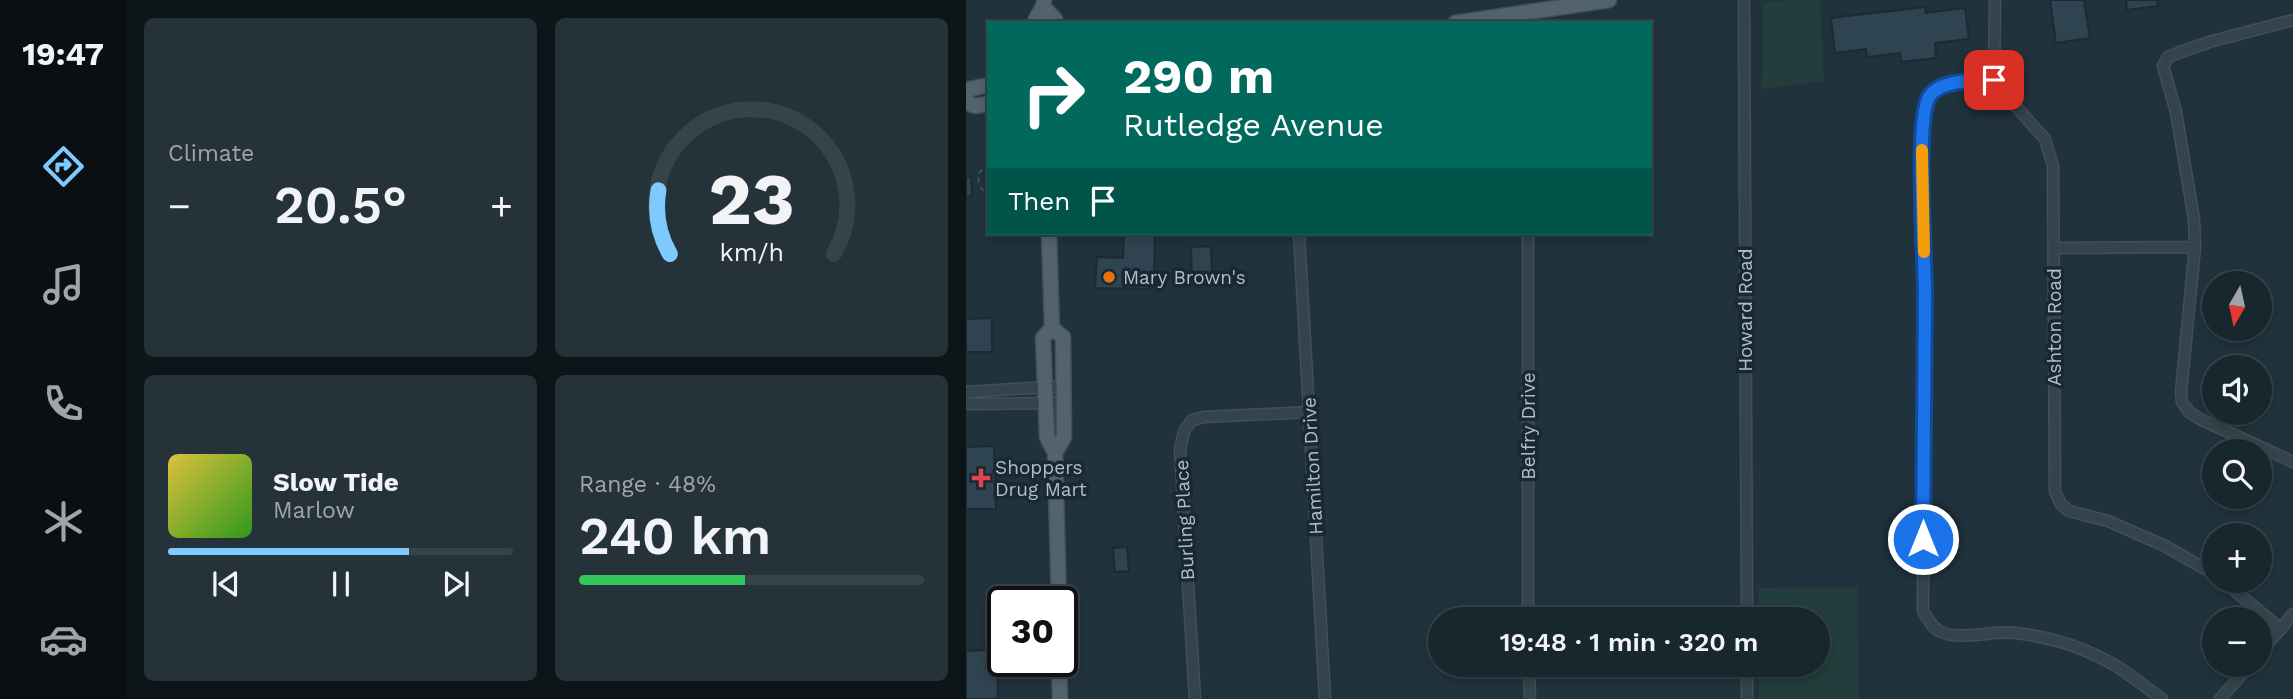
<!DOCTYPE html>
<meta charset="utf-8">
<style>
body{margin:0;font-family:"Work Sans",sans-serif;background:#253239;color:#f1f3f6;height:100vh;display:flex;flex-direction:column;font-size:26px;white-space:nowrap}
*{box-sizing:border-box;margin:0}
p{font-size:23px;color:#9fa5aa}
.icon{flex:none;width:38px;height:38px;fill:none;stroke:currentColor;stroke-width:2;stroke-linecap:round;stroke-linejoin:round}
.map{position:relative;flex:1;overflow:hidden}
.sheet{display:flex;flex-direction:column;gap:18px;padding:18px;background:#0d1519;width:840px}
.sheet>*{flex:none}
.top-card{position:absolute;left:21px;top:21px;width:665px;height:214px;border-radius:0px;box-shadow:0 4px 10px #0003,0 0 0 2px #364349;background:#00695c;color:#fff;overflow:hidden}
.needle{width:46px;rotate:189deg}
.controls{position:absolute;left:1236px;top:271px;display:grid;gap:14px}
.controls a{display:grid;place-items:center;width:70px;height:70px;border-radius:50%;background:#18262d;box-shadow:0 4px 10px #0003,0 0 0 2px #364349;font-size:35px}
.speed{position:absolute;left:21px;top:586px;display:flex;gap:14px;font-size:35px;font-weight:700;text-align:center}
.speed>*{display:grid;place-content:center;width:91px;height:91px;border-radius:50%;background:#18262d;box-shadow:0 4px 10px #0003,0 0 0 2px #364349;line-height:1}
.speed .limit{border:4px solid #111;border-radius:10px;background:#fff;color:#111}
.pin{position:absolute;display:grid;place-items:center;width:60px;height:60px;color:#fff;margin:-30px;border-radius:14px;box-shadow:0 4px 10px #0006}
.me{position:absolute;width:77px;margin:-38px;rotate:0deg;stroke-linejoin:round;filter:drop-shadow(0 0 5px #0008)}
.turn{display:flex;align-items:center;gap:24px;height:147px;padding:0 21px;font-size:32px}
.turn .icon{width:91px;height:91px;stroke-width:2.5}
.turn b{display:block;font-size:49px;line-height:60px}
.then{display:flex;align-items:center;height:66px;padding:0 21px;background:#0003;gap:14px;font-size:26px}
.big{font-size:52px;font-weight:600;line-height:1.1}
.sheet .tile{flex:1;display:flex;flex-direction:column;justify-content:center;gap:10px;min-width:0;padding:0 24px;border-radius:10px;background:#253239}
.sheet .dial{align-items:center;gap:0}
.dial svg{height:182px;overflow:visible;fill:none;stroke:#364349;stroke-width:7;stroke-linecap:round;text-anchor:middle}
.dial text{fill:#f1f3f6;stroke:none}
.song{display:flex;align-items:center;gap:21px}
.cover{width:84px;height:84px;border-radius:10px;background:linear-gradient(135deg,hsl(50 70% 55%),hsl(110 70% 35%))}
.played{height:7px;border-radius:4px;background:linear-gradient(90deg,#7ecaff 70%,#364349 70%)}
.keys{display:flex;justify-content:space-around;direction:ltr}
.heat{display:flex;justify-content:space-between;align-items:center;font-size:38px;direction:ltr}
.charge{height:10px;border-radius:5px;background:linear-gradient(90deg,#34c759 48%,#364349 0)}
.sheet .tiles{flex:1;display:grid;gap:18px;grid-template-columns:repeat(2,1fr)}
.trip{position:absolute;left:462px;top:607px;width:402px;height:70px;border-radius:35px;background:#18262d;box-shadow:0 4px 10px #0003,0 0 0 2px #364349;font-weight:600;line-height:70px;text-align:center}
main{display:flex;flex:1;min-height:0}
.tabs{display:flex;flex-direction:column;width:126px;justify-content:space-around;align-items:center;background:#0a0f12;color:#9fa5aa}
.tabs .icon{width:49px;height:49px}
.tabs .selected{color:#7ecaff}
.tabs b{font-size:32px;color:#f1f3f6}
.map>svg:first-child{display:block}
.green{fill:#223d3b}
.building{fill:#2f4451;stroke:#1b2a33;stroke-width:2}
.lines{fill:none;stroke-linecap:round;stroke-linejoin:round}
.minor-casing{stroke:#404f58;stroke-width:13}
.major-casing{stroke:#404f58;stroke-width:17}
.path{stroke:#3b5652;stroke-width:2;stroke-dasharray:5 5;stroke-linecap:butt}
.minor{stroke:#34434c;stroke-width:10}
.major{stroke:#52636d;stroke-width:14}
.route-casing{stroke:#114b97;stroke-width:18}
.route{stroke:#1a73e8;stroke-width:12}
.slow{stroke:#f59e0b;stroke-width:12}
.food-dot{fill:#e8710a;stroke:#1a2831;stroke-width:2.5}
.health-dot{fill:#e0444e;stroke:#1a2831;stroke-width:2.5}
.labels{text-anchor:middle;stroke-width:7;stroke-linejoin:round;paint-order:stroke}
.poi-label{font-size:19px;fill:#afbec8;stroke:#1a2831;text-anchor:start}
.street-label{font-size:19px;fill:#afbec8;stroke:#1a2831}
</style>
<main>
<nav class="tabs">
<b>19:47</b>
<svg class="icon selected" aria-label="directions" viewBox="0 0 24 24"><path d="M12 3l9 9-9 9-9-9zM9 14v-3h6M13 9l2 2-2 2"/></svg>
<svg class="icon" aria-label="music" viewBox="0 0 24 24"><path d="M9 18V5l10-2v13"/><circle cx="6" cy="18" r="3"/><circle cx="16" cy="16" r="3"/></svg>
<svg class="icon" aria-label="phone" viewBox="0 0 24 24"><path d="M5 4h4l2 5-3 2q2 4 5 5l2-3 5 2v4C11 20 4 13 5 4z"/></svg>
<svg class="icon" aria-label="climate" viewBox="0 0 24 24"><path d="M12 3v18M4 7l16 10M4 17L20 7"/></svg>
<svg class="icon" aria-label="car" viewBox="0 0 24 24"><path d="M5 17H2v-5l4-1 3-4h7l3 4 3 1v5h-3M9 17h6M6 11h13"/><circle cx="7" cy="17" r="2"/><circle cx="17" cy="17" r="2"/></svg>
</nav>
<section class="sheet">
<div class="tiles">
<div class="tile"><p>Climate</p>
<div class="heat"><a>−</a><b class="big">20.5°</b><a>+</a></div>
</div>
<div class="tile dial"><svg viewBox="0 0 100 80">
<path d="M14 69A42 42 0 1 1 86 69"/>
<path d="M14 69A42 42 0 0 1 9 41" stroke="#7ecaff"/>
<text x="50" y="56" font-size="32" font-weight="700">23</text>
<text x="50" y="72" font-size="11">km/h</text>
</svg></div>
<div class="tile">
<div class="song"><i class="cover"></i><div><b>Slow Tide</b><p>Marlow</p></div></div>
<div class="played"></div>
<div class="keys"><svg class="icon" aria-label="previous" viewBox="0 0 24 24"><path d="M18 5L8 12l10 7zM5 5v14"/></svg><svg class="icon" aria-label="pause" viewBox="0 0 24 24"><path d="M8 5v14M16 5v14"/></svg><svg class="icon" aria-label="next" viewBox="0 0 24 24"><path d="M6 5l10 7-10 7zM19 5v14"/></svg></div>
</div>
<div class="tile"><p>Range · 48%</p><b class="big">240 km</b><div class="charge"></div></div>
</div>
</section>
<div class="map">
<svg width="1327" height="699" viewBox="0 0 1327 699">
<rect width="100%" height="100%" fill="#20323c"/>
<path class="green" d="M825,0H854L858,81L796,89L797,3Z
M892,587L893,699H793V665H852V620L793,619L792,588Z"/>
<path class="building" d="M1084,0H1118L1124,38L1090,43Z
M1160,0H1191L1192,6L1161,10Z
M959,7L960,13L999,8L1003,39L969,43L970,58L935,62L934,53L901,57L900,49L869,53L865,18Z
M5,176L6,196L0,197V177Z
M158,233H189L188,284L181,289L129,288L131,257L157,258Z
M245,246L246,276L226,277L225,247Z
M26,318V352H0V319Z
M28,446L30,509H0V447Z
M161,547L163,571L149,572L147,548Z
M19,645H33L35,663L31,662L32,699H0V651L19,650Z"/>
<g class="lines">
<defs>
<path id="minor" d="M778,0L781,620
M1327,20L1243,42L1212,53L1202,57L1197,66L1210,112L1228,219L1229,247L1215,392L1216,402L1223,412L1234,419L1327,462
M1028,80C1009,81 975,79 963,97C951,115 957,174 957,197C960,335 957,473 957,611C962,619 966,628 975,632C993,641 1029,630 1050,633C1085,637 1122,649 1152,667C1167,677 1182,689 1196,699
M1028,80L1036,86L1053,110L1079,139L1087,166L1089,492L1095,504L1103,511L1142,521L1199,546L1248,574
M1028,80L1029,0
M333,233L359,699
M562,233V620
M1088,248L1229,247
M0,392L98,386
M0,403L3,404L98,403
M1257,581L1315,629
M1293,654L1327,614
M563,665L564,699
M781,665V699
M229,699L214,450L218,431L226,420L238,417L344,412
M1254,699L1284,665"/>
<path id="major" d="M78,8L89,19V23
M69,23C70,14 78,11 78,0
M489,23L643,0
M0,93L4,89L23,85
M0,102L9,106L23,104
M83,233L86,328L77,338L81,437L89,453L93,602
M86,328L97,337L98,437L89,453
M93,662L94,699"/>
</defs>
<use href="#minor" class="minor-casing"/>
<use href="#major" class="major-casing"/>
<path class="path" d="M23,162L12,174L13,186L23,196"/>
<use href="#minor" class="minor"/>
<use href="#major" class="major"/>
</g>
<g class="lines">
<defs>
<path id="route" d="M957,539C957,457 959,376 959,294C959,258 949,120 963,97C974,79 1009,81 1028,80"/>
</defs>
<use href="#route" class="route-casing"/>
<use href="#route" class="route"/>
<path class="slow" d="M956,150L958,252"/>
</g>
<circle class="food-dot" cx="143" cy="277" r="7"/>
<path class="health-dot" d="M11.5 467.5h7v7h7v7h-7v7h-7v-7h-7v-7h7z"/>
<g class="labels">
<g class="poi-label">
<text x="157" y="284">Mary Brown's</text>
<text x="29" y="474">Shoppers<tspan x="29" dy="22">Drug Mart</tspan></text>
</g>
<g class="street-label">
<text transform="translate(779 310) rotate(-90)" y="7">Howard Road</text>
<text transform="translate(1088 327) rotate(-90)" y="7">Ashton Road</text>
<text transform="translate(562 426) rotate(-90)" y="7">Belfry Drive</text>
<text transform="translate(346 466) rotate(-93)" y="7">Hamilton Drive</text>
<text transform="translate(218 520) rotate(-93)" y="7">Burling Place</text>
</g>
</g>
</svg>
<div class="controls">
<a><svg class="needle" viewBox="-14 -14 28 28"><path d="M0-13l5 13h-10z" fill="#e53935"/><path d="M0 13l5-13h-10z" fill="#9fa5aa"/></svg></a>
<a><svg class="icon" aria-label="sound" viewBox="0 0 24 24"><path d="M4 9h4l5-4v14l-5-4H4zM17 9q2 3 0 6"/></svg></a>
<a><svg class="icon" aria-label="search" viewBox="0 0 24 24"><circle cx="10" cy="10" r="6"/><path d="M15 15l6 6"/></svg></a>
<a>+</a>
<a>−</a>
</div>
<div class="speed"><div class="limit">30</div></div>
<div class="pin" style="left:1028px;top:80px;background:#d93025"><svg class="icon" aria-label="arrive" viewBox="0 0 24 24"><path d="M6 21V4h12l-3 4 3 4H6"/></svg></div>
<svg class="me" style="left:957px;top:539px" viewBox="-20 -20 40 40"><circle r="17" fill="#1a73e8" stroke="#fff" stroke-width="3"/><path d="M0-11L8 9 0 5-8 9z" fill="#fff"/></svg>
<div class="trip">19:48 · 1 min · 320 m</div>
<div class="top-card">
<div class="turn"><svg class="icon" aria-label="right" viewBox="0 0 24 24"><path d="M7 20v-9h11M14 6l5 5-5 5"/></svg><div><b>290 m</b>Rutledge Avenue</div></div>
<div class="then">Then<svg class="icon" aria-label="arrive" viewBox="0 0 24 24"><path d="M6 21V4h12l-3 4 3 4H6"/></svg></div>
</div>
</div>
</main>
